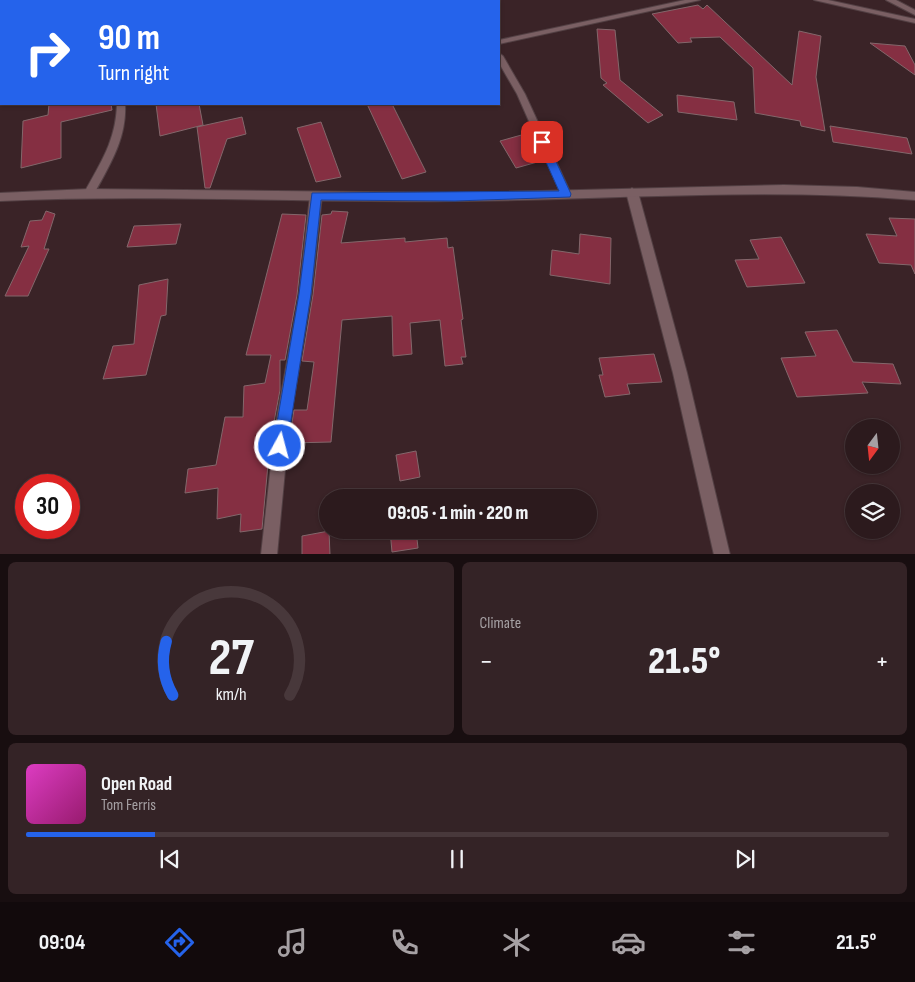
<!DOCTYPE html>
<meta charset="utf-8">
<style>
body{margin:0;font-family:"Sofia Sans Condensed",sans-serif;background:#342326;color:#f1f3f6;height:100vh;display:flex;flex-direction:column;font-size:19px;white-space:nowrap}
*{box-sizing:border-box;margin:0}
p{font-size:16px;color:#a6a1a4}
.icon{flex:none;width:28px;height:28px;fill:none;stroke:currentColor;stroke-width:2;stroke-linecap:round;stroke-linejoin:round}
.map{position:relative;height:554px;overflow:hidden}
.details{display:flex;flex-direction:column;gap:8px;padding:8px;background:#180e10;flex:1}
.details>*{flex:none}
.guide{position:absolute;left:0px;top:0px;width:500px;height:105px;box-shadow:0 1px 4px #0004,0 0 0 1px #48383b;background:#2563eb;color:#fff;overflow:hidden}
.needle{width:32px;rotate:195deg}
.controls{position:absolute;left:845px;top:419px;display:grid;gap:10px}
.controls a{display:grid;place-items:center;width:55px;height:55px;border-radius:50%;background:#2c1a1d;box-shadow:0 1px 4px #0004,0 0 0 1px #48383b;font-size:25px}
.speed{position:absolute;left:15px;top:474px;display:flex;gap:10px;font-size:25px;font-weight:700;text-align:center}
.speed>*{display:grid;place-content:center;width:65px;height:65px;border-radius:50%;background:#2c1a1d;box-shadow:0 1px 4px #0004,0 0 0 1px #48383b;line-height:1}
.speed .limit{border:8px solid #d22;background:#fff;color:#111}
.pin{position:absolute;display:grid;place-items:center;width:42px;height:42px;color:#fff;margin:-21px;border-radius:10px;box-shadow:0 2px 8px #0006}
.me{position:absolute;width:55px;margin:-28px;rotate:7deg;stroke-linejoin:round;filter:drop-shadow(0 0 4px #0008)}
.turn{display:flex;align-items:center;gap:18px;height:105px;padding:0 15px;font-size:22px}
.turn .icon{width:65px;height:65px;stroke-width:2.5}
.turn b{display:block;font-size:35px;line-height:42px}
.big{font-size:38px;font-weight:800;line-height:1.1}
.details .tile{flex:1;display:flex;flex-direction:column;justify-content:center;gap:8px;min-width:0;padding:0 18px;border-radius:8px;background:#342326}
.details .dial{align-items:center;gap:0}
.dial svg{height:130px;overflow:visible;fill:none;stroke:#48383b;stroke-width:7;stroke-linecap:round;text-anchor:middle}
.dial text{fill:#f1f3f6;stroke:none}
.song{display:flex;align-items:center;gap:15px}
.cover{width:60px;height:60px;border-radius:8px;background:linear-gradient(135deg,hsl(310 70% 55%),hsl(320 70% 35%))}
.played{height:5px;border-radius:2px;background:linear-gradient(90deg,#2563eb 15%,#48383b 15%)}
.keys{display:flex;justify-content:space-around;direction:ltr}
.heat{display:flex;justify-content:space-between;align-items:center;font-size:28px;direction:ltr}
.details .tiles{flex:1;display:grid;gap:8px;grid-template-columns:1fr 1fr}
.tile:last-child{grid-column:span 2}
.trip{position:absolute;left:319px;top:489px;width:278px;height:50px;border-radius:25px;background:#2c1a1d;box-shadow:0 1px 4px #0004,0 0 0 1px #48383b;font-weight:800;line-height:50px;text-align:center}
.dock{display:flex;height:80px;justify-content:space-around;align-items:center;background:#120a0c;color:#a6a1a4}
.dock .icon{width:35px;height:35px}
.dock .current{color:#2563eb}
.dock b{font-size:22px;color:#f1f3f6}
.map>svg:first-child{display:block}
.building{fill:#852f42;stroke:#83676b}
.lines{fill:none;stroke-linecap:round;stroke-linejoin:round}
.service-casing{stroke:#534044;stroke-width:2}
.minor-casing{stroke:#534044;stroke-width:2}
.secondary-casing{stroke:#534044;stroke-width:2}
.service{fill:#7a5f63;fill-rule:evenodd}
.minor{fill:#7a5f63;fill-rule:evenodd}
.secondary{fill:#7a5f63;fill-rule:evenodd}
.route{fill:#2563eb;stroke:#184099}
</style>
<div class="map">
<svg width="915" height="555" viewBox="0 0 915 555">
<rect width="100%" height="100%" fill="#3a2327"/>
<path class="building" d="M698,5L703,9L707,5L792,85L799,31L821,36L816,77L825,131L801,126L800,121L755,113L753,68L720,37L690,38L692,42L678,43L652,14Z
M597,29L615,30L620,80L663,115L648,123L603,85L607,83L601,78Z
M870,43L905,46L915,65V75Z
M677,95L734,102L737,120L678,112Z
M49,104H111L112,110L61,122V158L21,168L23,121L48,115Z
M156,104H199L203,125L160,136Z
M367,104H392L426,172L402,179Z
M242,117L246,134L227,139L210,188H205L197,127Z
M321,122L341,177L316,182L297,128Z
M830,126L907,138L912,154L833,142Z
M525,134L541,161L516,168L500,141Z
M46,211L55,214L44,249H49L28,296H5L29,246L21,247L30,221L42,220Z
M332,211L348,212L341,243L405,238V242L447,238L448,248L453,247L463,319L461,320L466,357H461L463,364L445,366L440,320L410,323L412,354L393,356L392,316L342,320L331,442L289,443L294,410H307L314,362L302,361L313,295L322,215L331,214Z
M282,214L306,215L297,295L285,360H280V390L270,443L262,529L240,532L241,514L217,519L218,488L185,493L188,469L216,465L225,417H243L244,386L265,383L271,355H246Z
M889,218L915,219V274L911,265L879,263L866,234L897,236Z
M181,224L176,244L127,247L134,226Z
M580,234L611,238L610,284L550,275L552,250L579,254Z
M781,237L805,283L747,287L735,260L759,259L750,240Z
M168,279L166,315L161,316L146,375L103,379L113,346L134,344L139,285Z
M837,330L853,362L893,364L901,384L862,382L868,393L797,397L781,358L816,356L805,332Z
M654,354L662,382L627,384L630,394L605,397L599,375H603L599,358Z
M416,451L420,477L400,481L396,455Z
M390,530H416L418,548L392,552Z
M329,531L330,555H302V536Z"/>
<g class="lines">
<defs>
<path id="service" d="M97,0H105V1H97Z
M220,0H228V1H220Z
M340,0H348V1H340Z
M451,0H459V1H451Z
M685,0H700L499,44V40Z
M814,0H828L915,19V23Z
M886,0H896L915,10V15Z
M499,53L503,56L525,94L571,194L570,197H562L561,194L517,94L499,63Z
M117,104H125C127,139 109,166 93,196L89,197L84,193C101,162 116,140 117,104Z"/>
<path id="minor" d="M632,188L638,192L687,373L730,555H714L673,373L626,192Z
M316,192L322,196L311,295L289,428L277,555H261L275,428L299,295L310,196Z"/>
<path id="secondary" d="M784,185L857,187L915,192V200C762,187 609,200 455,201C303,203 152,194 0,201V193L89,189L455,193Z"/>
</defs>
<use href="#service" class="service-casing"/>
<use href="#minor" class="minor-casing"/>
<use href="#secondary" class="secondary-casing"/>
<use href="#service" class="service"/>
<use href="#minor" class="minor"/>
<use href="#secondary" class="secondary"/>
</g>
<path class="route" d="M542,139L547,142L571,194L570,197L455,201L321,200L311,294L287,446L285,451L280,453L275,451L273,446L299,294L312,193L559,191L537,142Z"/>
</svg>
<div class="controls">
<a><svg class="needle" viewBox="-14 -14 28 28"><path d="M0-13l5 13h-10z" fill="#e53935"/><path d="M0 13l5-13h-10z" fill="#a6a1a4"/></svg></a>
<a><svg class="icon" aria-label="layers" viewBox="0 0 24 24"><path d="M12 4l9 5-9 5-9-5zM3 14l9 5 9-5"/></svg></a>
</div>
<div class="speed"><div class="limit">30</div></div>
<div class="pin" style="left:542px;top:142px;background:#d93025"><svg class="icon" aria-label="arrive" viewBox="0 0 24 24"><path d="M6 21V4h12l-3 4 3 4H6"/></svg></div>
<svg class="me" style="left:280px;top:446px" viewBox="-20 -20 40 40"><circle r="17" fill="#2563eb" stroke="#fff" stroke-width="3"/><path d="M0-11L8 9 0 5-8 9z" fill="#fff"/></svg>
<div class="trip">09:05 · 1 min · 220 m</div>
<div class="guide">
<div class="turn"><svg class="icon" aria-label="right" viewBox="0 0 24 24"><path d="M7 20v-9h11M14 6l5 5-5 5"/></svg><div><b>90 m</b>Turn right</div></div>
</div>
</div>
<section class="details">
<div class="tiles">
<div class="tile dial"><svg viewBox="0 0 100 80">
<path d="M14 69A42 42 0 1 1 86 69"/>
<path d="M14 69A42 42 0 0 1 10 36" stroke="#2563eb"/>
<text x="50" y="56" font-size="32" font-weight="700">27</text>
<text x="50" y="72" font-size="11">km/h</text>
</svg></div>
<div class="tile"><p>Climate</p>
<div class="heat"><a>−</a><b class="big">21.5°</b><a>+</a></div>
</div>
<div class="tile">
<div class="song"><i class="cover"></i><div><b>Open Road</b><p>Tom Ferris</p></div></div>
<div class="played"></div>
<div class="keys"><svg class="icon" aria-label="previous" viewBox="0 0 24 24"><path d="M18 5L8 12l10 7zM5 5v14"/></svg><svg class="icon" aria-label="pause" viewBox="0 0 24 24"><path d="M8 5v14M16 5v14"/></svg><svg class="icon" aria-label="next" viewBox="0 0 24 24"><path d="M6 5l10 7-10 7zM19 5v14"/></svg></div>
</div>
</div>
</section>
<nav class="dock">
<b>09:04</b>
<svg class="icon current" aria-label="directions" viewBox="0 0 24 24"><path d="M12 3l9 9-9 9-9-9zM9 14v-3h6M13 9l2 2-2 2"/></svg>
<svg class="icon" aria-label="music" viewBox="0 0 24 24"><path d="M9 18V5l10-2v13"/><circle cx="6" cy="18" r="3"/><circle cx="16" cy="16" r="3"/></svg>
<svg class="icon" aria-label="phone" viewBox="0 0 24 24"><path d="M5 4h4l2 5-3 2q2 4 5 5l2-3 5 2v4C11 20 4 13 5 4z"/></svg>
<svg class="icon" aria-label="climate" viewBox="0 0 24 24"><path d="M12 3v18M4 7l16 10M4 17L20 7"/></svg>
<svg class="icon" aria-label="car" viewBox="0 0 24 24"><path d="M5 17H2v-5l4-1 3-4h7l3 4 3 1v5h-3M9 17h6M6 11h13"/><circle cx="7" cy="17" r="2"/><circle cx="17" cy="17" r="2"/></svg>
<svg class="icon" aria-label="filters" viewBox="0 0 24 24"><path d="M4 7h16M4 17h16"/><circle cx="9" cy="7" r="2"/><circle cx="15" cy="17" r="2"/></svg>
<b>21.5°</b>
</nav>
